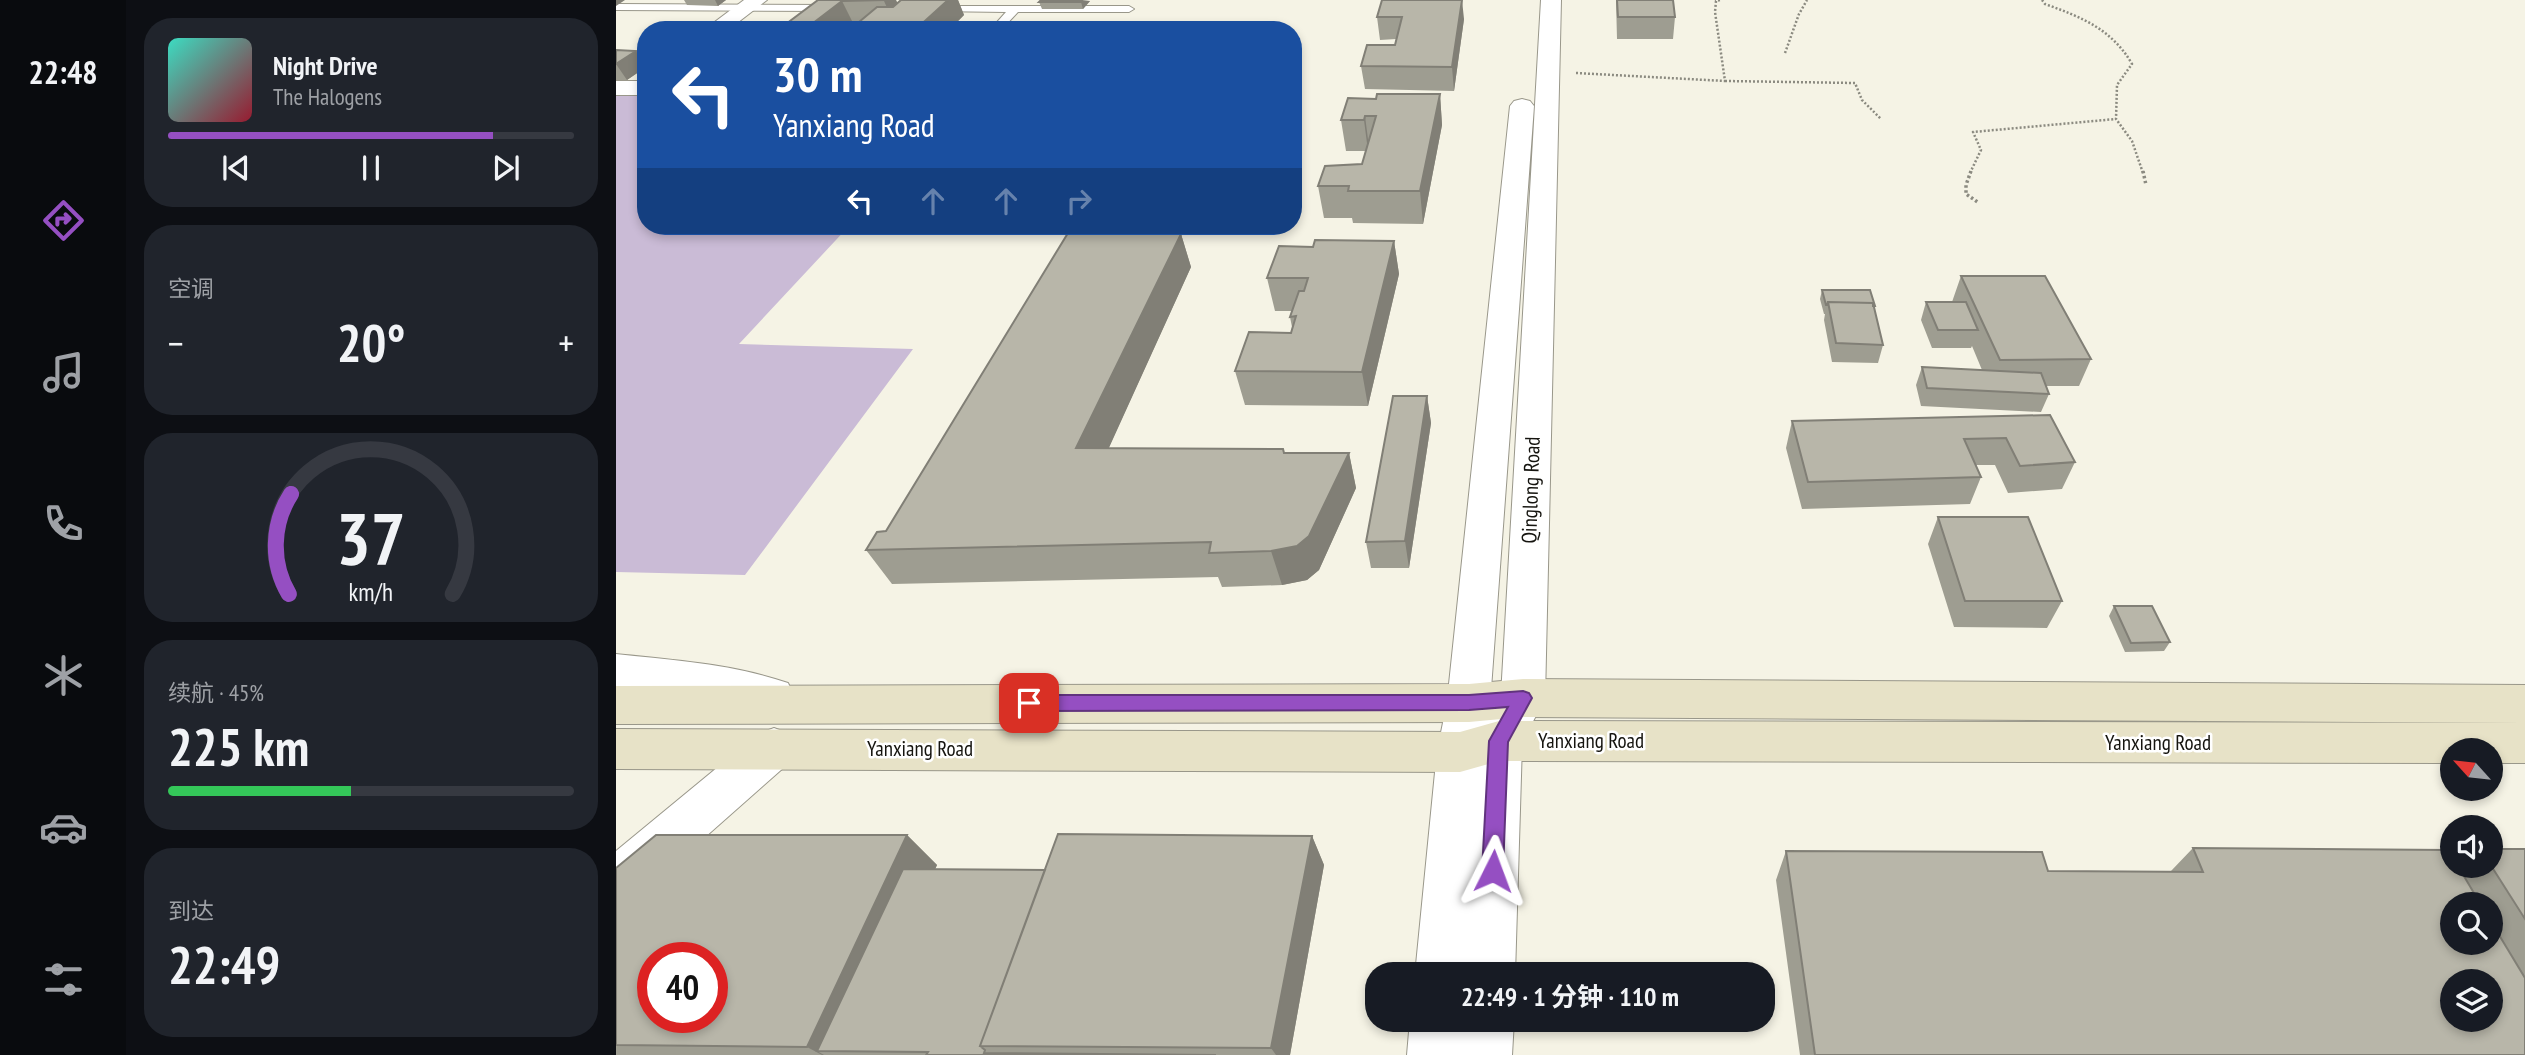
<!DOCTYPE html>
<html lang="zh">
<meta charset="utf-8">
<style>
body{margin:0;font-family:"PT Sans Narrow","Noto Sans SC",sans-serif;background:#20242c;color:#f1f3f6;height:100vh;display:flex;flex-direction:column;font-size:26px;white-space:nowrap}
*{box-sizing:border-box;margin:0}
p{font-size:23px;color:#9ea1a6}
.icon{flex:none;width:38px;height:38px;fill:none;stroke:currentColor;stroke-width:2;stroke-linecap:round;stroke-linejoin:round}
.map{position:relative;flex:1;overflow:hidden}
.drawer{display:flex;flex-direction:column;gap:18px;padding:18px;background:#0d0f14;width:490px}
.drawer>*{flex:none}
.top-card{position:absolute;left:21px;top:21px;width:665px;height:214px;border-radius:28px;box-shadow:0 4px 10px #0003;background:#1a4fa0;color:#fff;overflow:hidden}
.needle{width:46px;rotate:297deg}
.controls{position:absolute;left:1824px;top:738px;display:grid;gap:14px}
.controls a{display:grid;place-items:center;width:63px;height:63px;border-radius:50%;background:#171b24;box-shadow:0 4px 10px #0003;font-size:35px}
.speed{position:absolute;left:21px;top:942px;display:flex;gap:14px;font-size:35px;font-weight:700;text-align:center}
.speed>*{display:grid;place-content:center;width:91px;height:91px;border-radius:50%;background:#171b24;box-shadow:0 4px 10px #0003;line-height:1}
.speed .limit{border:10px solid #d22;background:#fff;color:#111}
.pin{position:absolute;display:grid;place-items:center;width:60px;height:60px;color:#fff;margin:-30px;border-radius:14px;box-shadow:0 4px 10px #0006}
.me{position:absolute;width:77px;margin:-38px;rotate:3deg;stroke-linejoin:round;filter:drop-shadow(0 0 5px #0008)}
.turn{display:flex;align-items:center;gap:24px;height:147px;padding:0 21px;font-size:32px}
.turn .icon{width:91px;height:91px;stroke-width:2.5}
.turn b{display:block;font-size:49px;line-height:60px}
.lanes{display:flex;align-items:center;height:66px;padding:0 21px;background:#0003;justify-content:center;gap:35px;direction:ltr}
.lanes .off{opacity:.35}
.big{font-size:52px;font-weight:700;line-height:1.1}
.drawer .widget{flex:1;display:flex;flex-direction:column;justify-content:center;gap:10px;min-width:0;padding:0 24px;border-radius:28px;background:#20242c}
.drawer .dial{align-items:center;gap:0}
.dial svg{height:182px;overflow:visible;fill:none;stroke:#363941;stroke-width:7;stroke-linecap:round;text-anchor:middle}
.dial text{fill:#f1f3f6;stroke:none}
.song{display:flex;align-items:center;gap:21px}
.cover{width:84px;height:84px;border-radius:10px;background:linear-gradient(135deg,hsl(170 70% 55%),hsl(350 70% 35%))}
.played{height:7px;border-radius:4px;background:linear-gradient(90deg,#954fc2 80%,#363941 80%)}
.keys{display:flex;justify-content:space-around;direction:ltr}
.heat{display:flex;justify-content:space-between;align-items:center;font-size:38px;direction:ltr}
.charge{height:10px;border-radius:5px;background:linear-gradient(90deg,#34c759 45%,#363941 0)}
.trip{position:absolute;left:749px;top:962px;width:410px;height:70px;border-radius:28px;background:#171b24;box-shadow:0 4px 10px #0003;font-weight:700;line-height:70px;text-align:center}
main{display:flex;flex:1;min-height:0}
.dock{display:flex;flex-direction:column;width:126px;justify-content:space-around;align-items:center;background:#090b0e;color:#9ea1a6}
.dock .icon{width:49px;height:49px}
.dock .active{color:#954fc2}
.dock b{font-size:32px;color:#f1f3f6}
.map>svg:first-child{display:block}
.green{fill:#cabbd6}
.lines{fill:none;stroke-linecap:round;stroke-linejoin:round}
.service-casing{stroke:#99978a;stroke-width:2}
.minor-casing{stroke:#99978a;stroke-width:2}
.tertiary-casing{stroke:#99978a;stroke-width:2}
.secondary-casing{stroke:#99978a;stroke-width:2}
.path-far1{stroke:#8b8a80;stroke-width:2.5;stroke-dasharray:2 2;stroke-linecap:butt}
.path{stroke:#8b8a80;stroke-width:3.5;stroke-dasharray:2.5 2.5;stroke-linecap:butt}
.service{fill:#fff;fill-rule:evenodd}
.minor{fill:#fff;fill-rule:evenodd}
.tertiary{fill:#fff;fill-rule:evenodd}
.secondary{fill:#e7e2c7;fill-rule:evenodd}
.wall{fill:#9e9d91;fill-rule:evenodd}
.shaded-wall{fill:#817f76}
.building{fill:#b8b6a9;stroke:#817f76;stroke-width:2;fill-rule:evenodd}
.route{fill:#954fc2;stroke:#61337e;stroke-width:2}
.labels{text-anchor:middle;stroke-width:5;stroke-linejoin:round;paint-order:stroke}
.street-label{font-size:21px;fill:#15140f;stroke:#fff}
</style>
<main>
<nav class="dock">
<b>22:48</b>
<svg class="icon active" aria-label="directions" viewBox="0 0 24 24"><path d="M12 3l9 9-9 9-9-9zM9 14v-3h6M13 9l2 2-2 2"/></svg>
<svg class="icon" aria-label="music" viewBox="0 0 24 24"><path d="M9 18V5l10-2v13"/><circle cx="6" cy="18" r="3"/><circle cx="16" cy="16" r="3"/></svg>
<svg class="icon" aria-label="phone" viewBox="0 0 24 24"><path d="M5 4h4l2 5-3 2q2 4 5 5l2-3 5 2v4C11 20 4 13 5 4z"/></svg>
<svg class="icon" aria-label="climate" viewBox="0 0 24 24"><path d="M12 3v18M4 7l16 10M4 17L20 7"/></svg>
<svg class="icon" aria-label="car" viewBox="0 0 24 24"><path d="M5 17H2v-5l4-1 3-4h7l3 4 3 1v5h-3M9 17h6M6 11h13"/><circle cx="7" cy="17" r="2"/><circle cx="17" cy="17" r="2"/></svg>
<svg class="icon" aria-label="filters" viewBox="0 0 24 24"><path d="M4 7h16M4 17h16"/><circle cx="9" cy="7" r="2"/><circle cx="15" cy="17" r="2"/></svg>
</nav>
<section class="drawer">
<div class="widget">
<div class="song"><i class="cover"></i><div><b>Night Drive</b><p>The Halogens</p></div></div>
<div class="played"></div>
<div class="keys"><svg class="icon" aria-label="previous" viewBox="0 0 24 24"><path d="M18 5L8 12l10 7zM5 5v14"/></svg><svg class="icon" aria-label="pause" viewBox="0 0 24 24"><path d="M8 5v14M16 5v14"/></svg><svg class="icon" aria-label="next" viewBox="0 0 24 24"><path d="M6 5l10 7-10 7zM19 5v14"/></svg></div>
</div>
<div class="widget"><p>空调</p>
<div class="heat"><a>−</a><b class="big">20°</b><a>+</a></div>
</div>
<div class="widget dial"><svg viewBox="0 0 100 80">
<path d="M14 69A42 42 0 1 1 86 69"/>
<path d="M14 69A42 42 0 0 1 15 25" stroke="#954fc2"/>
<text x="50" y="56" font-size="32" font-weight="700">37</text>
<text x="50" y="72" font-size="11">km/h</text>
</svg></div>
<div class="widget"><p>续航 · 45%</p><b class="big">225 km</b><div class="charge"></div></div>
<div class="widget"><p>到达</p><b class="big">22:49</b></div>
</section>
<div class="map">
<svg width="1909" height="1055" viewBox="0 0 1909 1055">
<rect width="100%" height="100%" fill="#f5f3e5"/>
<path class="green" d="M0,95H30V226H233L123,344L297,349L129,575L0,572Z"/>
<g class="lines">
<defs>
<path id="service" d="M0,4L216,5L221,8L216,11L0,10Z
M320,6H513L518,9L513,12H402L385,30H374L390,12L316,11V7Z"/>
<path id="minor" d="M128,0H151L112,30H88Z
M0,81H30V95H0Z
M0,654C57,660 117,664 172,683L178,696L172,709L156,715L75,698L0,690Z
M158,728L174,734L181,748L174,762L18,900L0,908V851L142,734Z"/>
<path id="tertiary" d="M925,0H945L929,698L906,743L899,975H799L821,752L831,703L894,106L898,101L906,99L914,101L918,106L873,716L885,696Z
M794,1020H898L896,1055H791Z"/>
<path id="secondary" d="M907,679L1909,685V723L907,717L853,722L0,724V686L853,684Z
M883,721L1909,723V763H1874V751H1836V763L883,761L844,772L0,769V729L844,732Z"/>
</defs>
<use href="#service" class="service-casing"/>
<use href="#minor" class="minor-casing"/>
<use href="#tertiary" class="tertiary-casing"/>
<use href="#secondary" class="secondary-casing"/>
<path class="path-far1" d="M1426,0L1429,4C1465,17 1496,29 1516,64L1501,85L1500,119L1516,141L1527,173
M1169,53L1183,14L1191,0
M960,73L1109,81L1099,12L1100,1L1104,0
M1109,81L1239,83L1246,100L1265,119
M1354,173L1365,150L1357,132L1500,119"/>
<path class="path" d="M1355,171L1350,185V194L1363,203
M1527,171L1530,185"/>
<use href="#service" class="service"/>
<use href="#minor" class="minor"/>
<use href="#tertiary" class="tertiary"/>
<use href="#secondary" class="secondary"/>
</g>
<path class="wall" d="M68,0H110L102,6L71,5Z
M202,0H280L281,3L285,0H342L348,15L333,30H162ZM237,23H242L237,27H232Z
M766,0L848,19L838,91L749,89L745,66L779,45L780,39L764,40L761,17Z
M1000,0H1057L1059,17L1057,39H1001Z
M474,1L467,9H426L423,2Z
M0,50L20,51L30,67L11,80H0Z
M824,94L826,125L807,224L737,223L736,218H708L702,186L746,164L750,151H730L725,120L760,99Z
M565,234L575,267L492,449L668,453H733L740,488L703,570L691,580L666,585L606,587L602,577L276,584L250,550Z
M778,241L783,274L752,406L629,405L619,371L675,333L676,327L674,317L676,311H659L651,278L697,247Z
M1345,276L1475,359L1463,386H1430L1433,394L1425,412L1305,406L1300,385L1306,367L1366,370L1356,346L1355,348H1316L1305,320L1310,302H1336Z
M1206,290L1259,306L1258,309L1267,345L1262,363L1216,362L1208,320L1209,314H1208L1204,299Z
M811,396L815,423L793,568H755L750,542Z
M1434,415L1459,462L1446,489L1392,493L1379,465H1360L1365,477L1354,504L1186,509L1170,448L1176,421Z
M1322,517L1446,601L1431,628L1338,627L1312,544Z
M1498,606L1554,642L1548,651L1509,652L1493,616Z
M291,835L321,865L319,869L429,870L696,836L708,865L674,1055H0V868Z
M1577,848L1836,866H1874V849H1909V1055H1184L1160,880L1170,851L1432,871H1555ZM1836,905H1874V943Z"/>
<path class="shaded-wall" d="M0,0H9L0,6Z
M99,0H110L102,6Z
M269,0H280L287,15L278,23L268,1Z
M332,0H342L348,15L333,30H299Z
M466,0L474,1L467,9L465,2Z
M846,0L848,19L838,91L836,67Z
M226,1L237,23L228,30H188Z
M20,51L30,67L11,80L0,64Z
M824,94L826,125L807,224L804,191Z
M749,116L753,147L752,151L748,120Z
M565,234L575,267L477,483L460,448Z
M778,241L783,274L752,406L746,372Z
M811,396L815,423L793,568L789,541Z
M733,453L740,488L703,570L691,580L666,585L655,551Z
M291,835L321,865L238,1051H201L208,1055H206L191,1047Z
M696,836L708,865L674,1055H660L655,1048Z"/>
<path class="building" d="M202,0H269L226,1L188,30H162Z
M285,0H332L299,30H223L227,27H237L261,7H277Z
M425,0H466L465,2H423Z
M766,0H846L836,67L745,66L751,45H779L786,17H761Z
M1001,0H1057L1059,17H1002Z
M0,50L20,51L0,64Z
M761,94H824L804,191H732L733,186H702L709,166L746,164L760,116H749L748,120H725L732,98L760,99Z
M452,233L565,234L460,448L667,449L668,453H733L693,536L681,546L655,551L593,553L595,542L250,550L261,532L270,531Z
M699,240L778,241L746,372L619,371L633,332L675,333L680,316L674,317L683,291H688L692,278H651L663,246L697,247Z
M1345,276H1429L1475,359L1384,360Z
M1206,290H1254L1259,306H1257V303L1212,302L1211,305H1210Z
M1212,302L1257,303L1267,345L1220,343Z
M1310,302H1350L1362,330H1322Z
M1306,367L1425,373L1433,394L1311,388Z
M777,396H811L789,541L750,542Z
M1434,415L1459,462L1404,466L1390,438L1348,439L1365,477L1192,482L1176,421Z
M1322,517H1412L1446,601H1349Z
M1498,606H1536L1554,642L1515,643Z
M442,834L696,836L655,1048L364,1046Z
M40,835H291L191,1047L0,1045V868ZM37,957H96V1017H37Z
M1577,848L1832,850L1836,856V866H1842L1865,905H1836V943H1874V920L1909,978V1055H1199L1170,851L1426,852L1432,871L1587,872ZM1836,982H1874V1020H1836Z
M1874,849H1909V919L1874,864Z
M287,869L429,870L364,1046L369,1050L368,1053L600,1055H310L312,1052L201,1051Z"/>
<path class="route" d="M907,691L913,693L916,698L892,742L887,871L884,878L877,881L869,878L866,871L873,741L892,707L853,710L413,711L406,709L404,703L406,698L413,695H853Z"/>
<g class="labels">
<g class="street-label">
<text transform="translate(915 490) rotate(-88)" y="7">Qinglong Road</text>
<text x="975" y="748">Yanxiang Road</text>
<text x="1542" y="750">Yanxiang Road</text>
<text x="304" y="756">Yanxiang Road</text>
</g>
</g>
</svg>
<div class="controls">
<a><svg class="needle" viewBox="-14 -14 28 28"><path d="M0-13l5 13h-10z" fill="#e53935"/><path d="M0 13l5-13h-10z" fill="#9ea1a6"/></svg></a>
<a><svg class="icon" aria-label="sound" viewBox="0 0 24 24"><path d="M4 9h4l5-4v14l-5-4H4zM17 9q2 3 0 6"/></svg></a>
<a><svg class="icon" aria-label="search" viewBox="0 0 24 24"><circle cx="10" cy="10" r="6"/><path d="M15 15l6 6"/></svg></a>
<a><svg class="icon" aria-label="layers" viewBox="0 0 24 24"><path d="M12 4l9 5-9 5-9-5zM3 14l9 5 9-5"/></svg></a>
</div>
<div class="speed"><div class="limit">40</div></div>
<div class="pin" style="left:413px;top:703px;background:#d93025"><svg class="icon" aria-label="arrive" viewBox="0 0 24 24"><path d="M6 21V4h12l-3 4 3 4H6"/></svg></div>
<svg class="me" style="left:877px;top:871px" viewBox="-20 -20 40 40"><path d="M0-17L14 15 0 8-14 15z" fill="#954fc2" stroke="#fff" stroke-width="4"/></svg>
<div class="trip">22:49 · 1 分钟 · 110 m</div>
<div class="top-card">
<div class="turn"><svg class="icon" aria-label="left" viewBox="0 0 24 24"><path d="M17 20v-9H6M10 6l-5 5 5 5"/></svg><div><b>30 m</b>Yanxiang Road</div></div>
<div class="lanes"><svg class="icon" aria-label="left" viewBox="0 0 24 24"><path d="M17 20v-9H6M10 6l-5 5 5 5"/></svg><svg class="icon off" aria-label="ahead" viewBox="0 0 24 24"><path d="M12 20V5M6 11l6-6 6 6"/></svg><svg class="icon off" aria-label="ahead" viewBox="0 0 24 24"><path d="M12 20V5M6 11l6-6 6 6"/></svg><svg class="icon off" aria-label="right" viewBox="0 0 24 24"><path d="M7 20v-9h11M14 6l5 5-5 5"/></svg></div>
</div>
</div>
</main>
